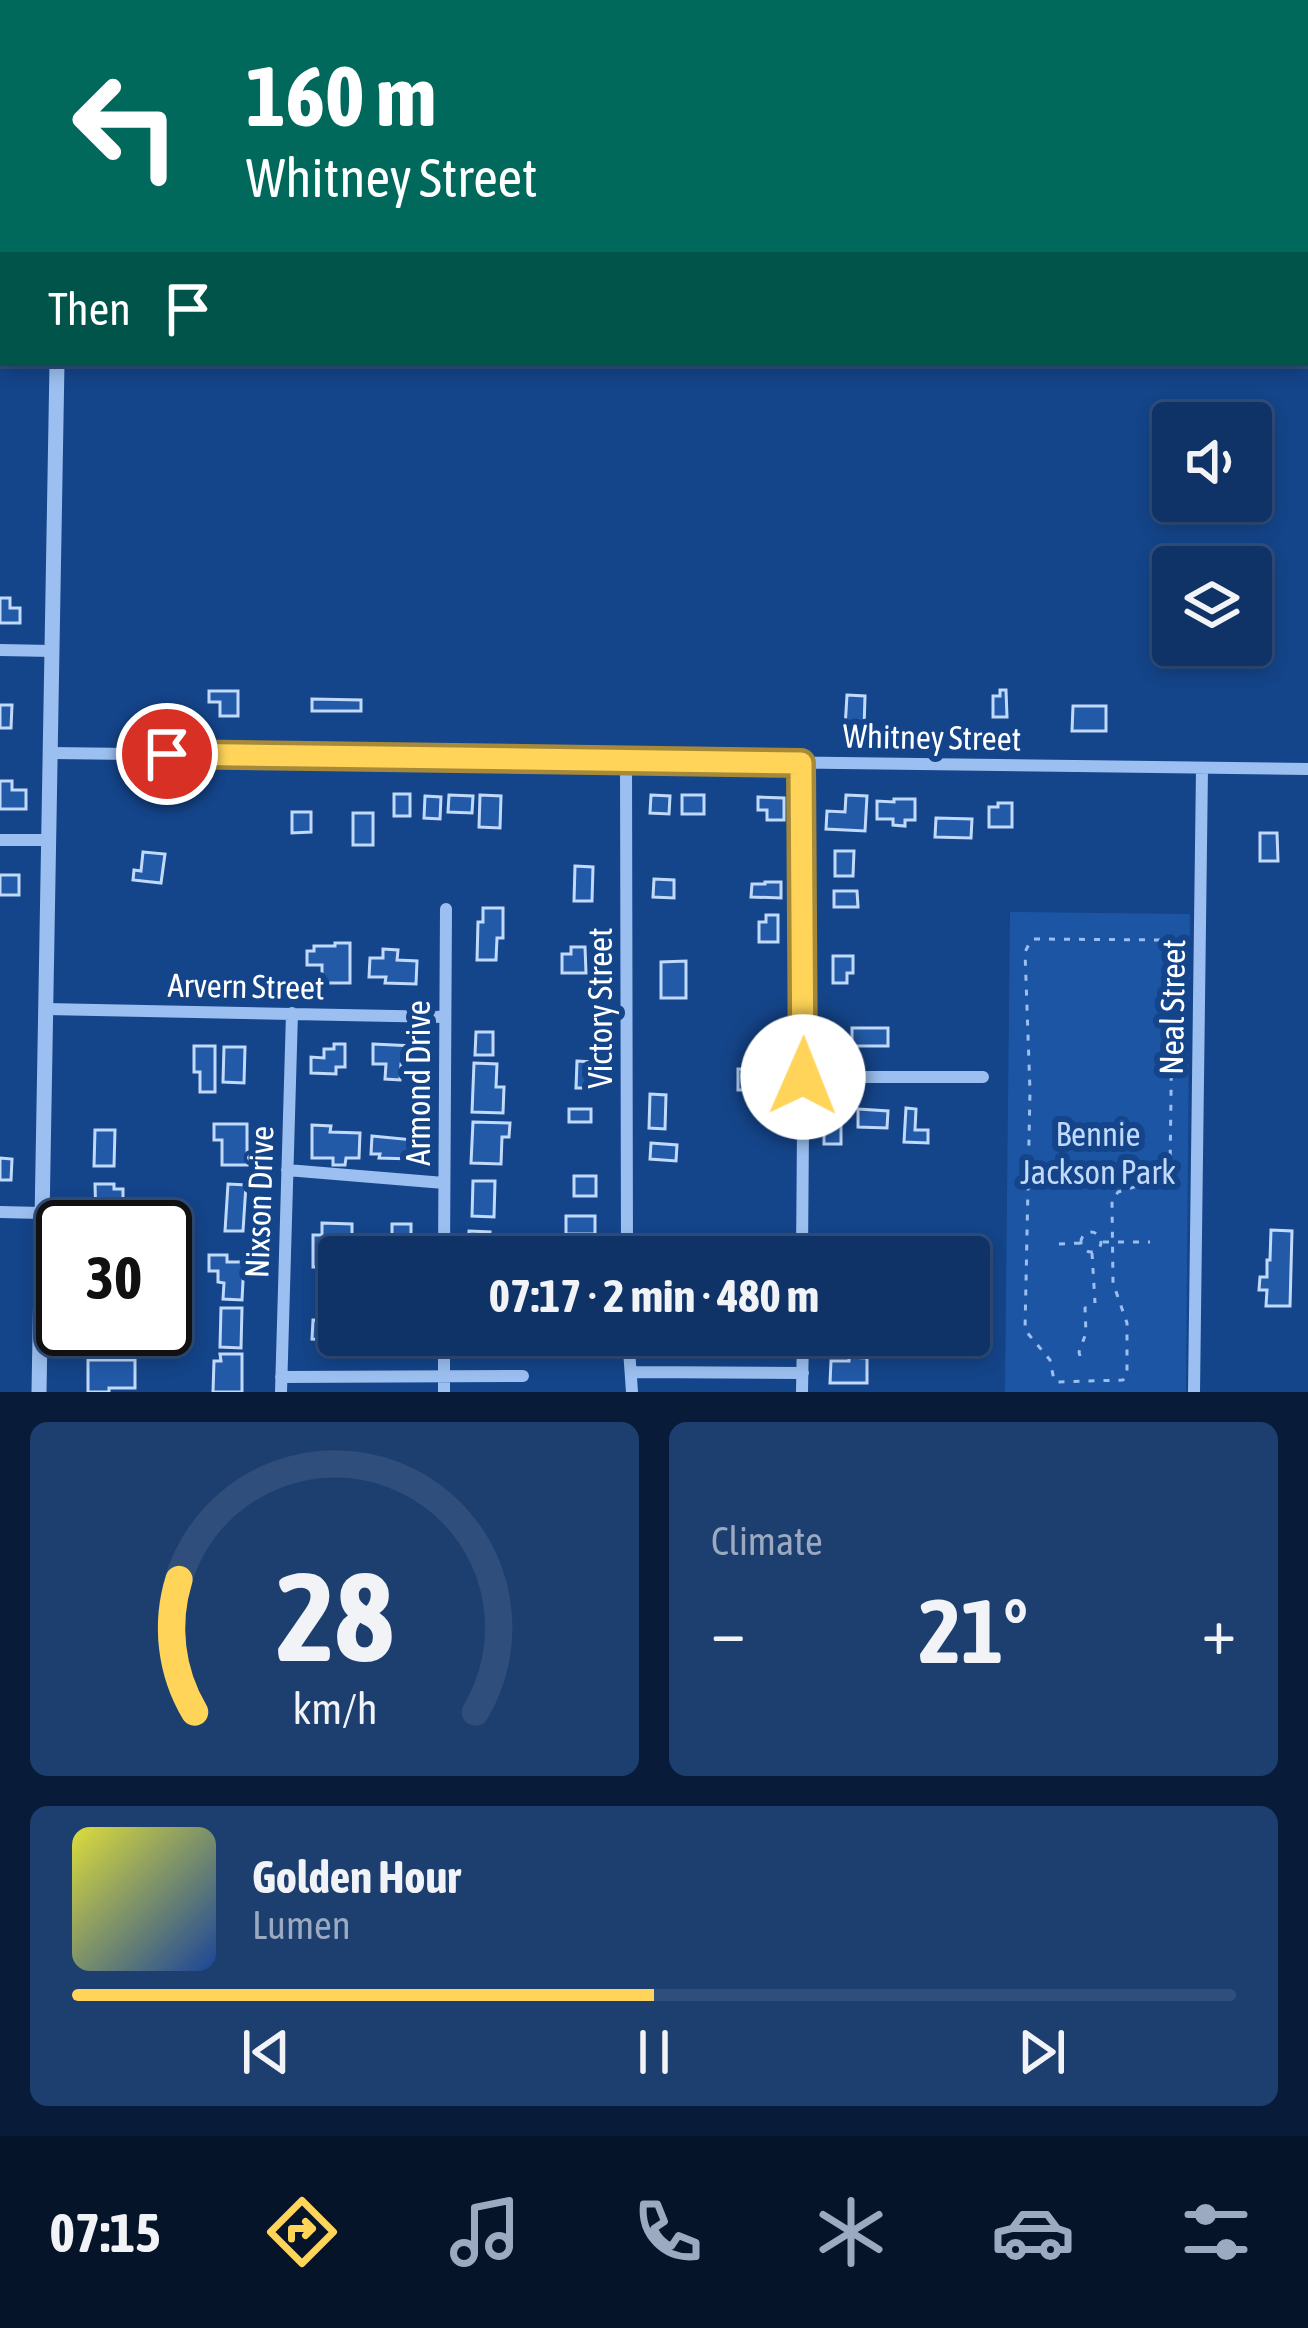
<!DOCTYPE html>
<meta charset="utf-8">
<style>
body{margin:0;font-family:"Asap Condensed",sans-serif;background:#1d3f70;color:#f1f3f6;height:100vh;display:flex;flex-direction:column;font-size:45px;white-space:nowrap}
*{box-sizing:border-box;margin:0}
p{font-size:39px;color:#9baac0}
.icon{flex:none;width:66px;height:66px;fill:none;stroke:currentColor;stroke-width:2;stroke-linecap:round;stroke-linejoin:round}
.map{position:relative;height:1392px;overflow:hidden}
.details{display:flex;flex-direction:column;gap:30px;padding:30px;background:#081c39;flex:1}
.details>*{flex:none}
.hud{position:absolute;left:0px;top:0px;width:1308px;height:366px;box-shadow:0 6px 18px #0003,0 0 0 3px #2f4e7b;background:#00695c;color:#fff;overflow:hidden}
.controls{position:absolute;left:1152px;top:402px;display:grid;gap:24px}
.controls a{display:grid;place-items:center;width:120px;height:120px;border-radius:12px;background:#0f3367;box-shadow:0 6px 18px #0003,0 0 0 3px #2f4e7b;font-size:60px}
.speed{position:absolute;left:36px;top:1200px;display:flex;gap:24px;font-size:60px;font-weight:700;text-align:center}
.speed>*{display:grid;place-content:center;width:156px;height:156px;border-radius:50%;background:#0f3367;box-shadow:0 6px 18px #0003,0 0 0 3px #2f4e7b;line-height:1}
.speed .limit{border:6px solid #111;border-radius:18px;background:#fff;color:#111}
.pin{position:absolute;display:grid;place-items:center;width:102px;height:102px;color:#fff;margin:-51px;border:6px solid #fff;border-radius:50%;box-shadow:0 3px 12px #0007}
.me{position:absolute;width:132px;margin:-66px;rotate:1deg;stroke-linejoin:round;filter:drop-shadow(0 0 9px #0008)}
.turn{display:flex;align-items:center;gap:42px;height:252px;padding:0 48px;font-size:54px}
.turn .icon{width:156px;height:156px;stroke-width:2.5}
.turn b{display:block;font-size:84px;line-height:102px}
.then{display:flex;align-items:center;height:114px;padding:0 48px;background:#0003;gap:24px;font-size:45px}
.big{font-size:90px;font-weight:700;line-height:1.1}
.details .card{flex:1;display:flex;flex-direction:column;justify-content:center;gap:18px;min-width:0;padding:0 42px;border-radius:18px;background:#1d3f70}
.details .dial{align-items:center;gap:0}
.dial svg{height:312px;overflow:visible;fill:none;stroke:#2f4e7b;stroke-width:7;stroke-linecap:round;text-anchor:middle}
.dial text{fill:#f1f3f6;stroke:none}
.song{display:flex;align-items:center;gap:36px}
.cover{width:144px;height:144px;border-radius:18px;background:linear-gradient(135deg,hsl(60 70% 55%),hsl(220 70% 35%))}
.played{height:12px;border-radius:6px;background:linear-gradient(90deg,#ffd459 50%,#2f4e7b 50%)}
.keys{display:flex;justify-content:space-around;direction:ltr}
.heat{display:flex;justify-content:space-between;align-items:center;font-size:66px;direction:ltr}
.details .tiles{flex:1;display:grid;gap:30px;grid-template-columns:1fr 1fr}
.card:last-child{grid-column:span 2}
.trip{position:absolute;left:318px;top:1236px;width:672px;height:120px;border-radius:12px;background:#0f3367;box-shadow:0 6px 18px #0003,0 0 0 3px #2f4e7b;font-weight:700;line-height:120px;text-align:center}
.tab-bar{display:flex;height:192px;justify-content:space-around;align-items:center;background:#061429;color:#9baac0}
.tab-bar .icon{width:84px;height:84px}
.tab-bar .active{color:#ffd459}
.tab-bar b{font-size:54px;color:#f1f3f6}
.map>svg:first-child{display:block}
.green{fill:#1c55a3}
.building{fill:#225aa8;stroke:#c1dafb;stroke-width:3}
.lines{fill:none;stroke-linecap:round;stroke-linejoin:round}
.path{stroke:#9bbff0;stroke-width:3;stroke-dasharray:6 9;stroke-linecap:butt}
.minor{stroke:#9bbff0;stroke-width:12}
.tertiary{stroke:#9bbff0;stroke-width:15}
.route-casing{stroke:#a68a3a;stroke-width:30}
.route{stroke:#ffd459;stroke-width:21}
.labels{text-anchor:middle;stroke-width:12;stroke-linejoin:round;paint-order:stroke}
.street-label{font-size:33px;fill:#fff;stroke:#144489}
.park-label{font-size:33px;fill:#c1dafb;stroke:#144489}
</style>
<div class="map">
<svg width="1308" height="1392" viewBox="0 0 1308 1392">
<rect width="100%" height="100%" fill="#144489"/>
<path class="green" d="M1010,912L1190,914L1186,1392H1005Z"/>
<path class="building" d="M0,598H10V608H20V623H0Z
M1000,690H1006L1007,717H993V696H1000Z
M209,691H238V716H220V702H209Z
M847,695L865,696L864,729L845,728Z
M312,699L361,700V711H312Z
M0,705H12L11,728H0Z
M1073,706H1106V731H1072Z
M0,781H12V790H26V809H0Z
M394,794H410V816H394Z
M449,795L473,796L472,813L448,812Z
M480,795L501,796L500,828L479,827Z
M651,795L670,796L669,814L650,813Z
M682,795H704V814H682Z
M846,795L867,796L865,831L826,829L827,811L845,812Z
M425,796L441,797L440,819L424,818Z
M758,797L784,798V820H767V810H758Z
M894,799H915V820H905V826L893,825V819H877V801L894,802Z
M998,803H1012V827H989V807H998Z
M292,812H311V832L292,833Z
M353,813H373V845H353Z
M936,818L972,819L971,838L935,837Z
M1260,833H1277L1278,861H1260Z
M835,851H854L853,876H835Z
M143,852L165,854L161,883L133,880L134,870L141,871Z
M575,866L593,867L592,901H574Z
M0,875H19V895H0Z
M654,879L674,880V898L653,897Z
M765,882H781V898L751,897L752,884H765Z
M834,891H857L858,907H834Z
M483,908H503V938H497L496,960H477L478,922H483Z
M766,915H778V942H759V922H766Z
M335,943H350V983H322V965H307V951H314V946H335Z
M571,947H585L586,973H562V954H571Z
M383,949L398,950L397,960L417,961L416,984L385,983L386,977H369L370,958H383Z
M833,956H853V973H847V983H833Z
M686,961V998H661V962Z
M852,1028H888V1046H852Z
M476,1032H493V1055H475Z
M334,1044H345V1067H336V1074L311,1073V1057L324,1058V1049H334Z
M373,1044L414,1046L413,1064H401L400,1080L385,1079L386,1064H373Z
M194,1046H215V1092H200V1072H194Z
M224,1047H245L244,1083L223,1082Z
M577,1061L593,1062L592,1088H576Z
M474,1063L497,1064L496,1087H504L503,1113L472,1112Z
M738,1069H770V1090H738Z
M650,1094L666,1095L665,1129L649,1128Z
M906,1108L916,1109L915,1130H928V1143L904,1142Z
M569,1109H591V1122H569Z
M858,1109L888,1111L887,1128L858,1127Z
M824,1110H841V1144H824Z
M473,1122L510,1123L509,1137H502L501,1164L471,1163Z
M214,1124H247V1165H222V1140H214Z
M312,1125L331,1126L330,1132L360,1133L359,1158H346L345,1165H333V1158H312Z
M95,1130H115L114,1166H94Z
M372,1136L414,1140L413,1159L379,1158L380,1154H371Z
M651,1143L677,1145L676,1161L650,1159Z
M0,1158L12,1159L11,1180H0Z
M574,1176H596V1196H574Z
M473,1181H495L494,1217L472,1216Z
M95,1184H114V1189H123V1208H113L114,1221H96Z
M228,1184L246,1185L243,1231H225Z
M566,1216H595V1234H566Z
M322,1223L352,1224V1238H342V1257H339L338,1267H313V1235H322Z
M392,1224H411V1249H392Z
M1271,1230L1292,1231L1290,1306H1266L1267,1290H1259L1260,1277H1267V1260H1270Z
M469,1231L490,1232L489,1246H497L496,1257H468Z
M209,1255H227V1262H244L242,1300L223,1299L224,1283L218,1282V1271H209Z
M221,1308H242L241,1348L220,1347Z
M313,1320L339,1321V1335H347V1341L312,1339Z
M90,1329H121V1336H111L110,1348L89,1347Z
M469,1335H494L495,1343H487V1353H469Z
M653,1335H688L687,1348L652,1347Z
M743,1335H773V1346H743Z
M220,1354H242V1392H213L214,1361H221Z
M849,1357L867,1358V1383H830L831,1361H849Z
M88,1360H135V1388H109V1392H88Z"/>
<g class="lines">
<path class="path" d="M1034,939L1167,940L1173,947L1170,1170L1164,1178L1118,1192L1112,1201L1113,1283L1127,1323V1372L1123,1380L1057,1382L1054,1380L1050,1360L1025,1330L1030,1091L1025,952L1030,942Z
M1081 1242a10 10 0 1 1 20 0a10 10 0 1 1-20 0Z
M1103,1242H1150
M1059,1244L1080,1243
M1092,1253L1095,1303
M1080,1356L1079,1352L1086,1333L1085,1308L1095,1307"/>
<path class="minor" d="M1305,322H1308
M0,650L52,651
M51,753L1308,769
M626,759L627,1257
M801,762L804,998L802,1257
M0,840H49
M46,1009L444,1017
M804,1077H983
M287,1170L444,1183
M0,1212L42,1213
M444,1257L446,909
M628,1335L632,1392
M633,1372L803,1373
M281,1377L523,1376
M281,1392L292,1013
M444,1392V1335
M802,1392L803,1335
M1194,1392L1202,768"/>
<path class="tertiary" d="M61,3V0
M0,107H3
M1305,124H1308
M39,1392L57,363"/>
</g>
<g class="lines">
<defs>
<path id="route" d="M167,754L801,763L803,1077"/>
</defs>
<use href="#route" class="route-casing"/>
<use href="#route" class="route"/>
</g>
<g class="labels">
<g class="street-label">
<text transform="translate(932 737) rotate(1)" y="12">Whitney Street</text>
<text transform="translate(246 986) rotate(1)" y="12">Arvern Street</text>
<text transform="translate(1172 1007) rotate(-89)" y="12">Neal Street</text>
<text transform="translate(600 1008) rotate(-90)" y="12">Victory Street</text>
<text transform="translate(418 1083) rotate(-90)" y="12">Armond Drive</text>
<text transform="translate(259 1202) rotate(-88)" y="12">Nixson Drive</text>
</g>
<g class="park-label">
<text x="1098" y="1146">Bennie<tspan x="1098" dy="38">Jackson Park</tspan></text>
</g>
</g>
</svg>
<div class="controls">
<a><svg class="icon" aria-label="sound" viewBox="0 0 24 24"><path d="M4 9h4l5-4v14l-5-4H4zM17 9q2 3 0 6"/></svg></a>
<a><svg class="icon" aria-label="layers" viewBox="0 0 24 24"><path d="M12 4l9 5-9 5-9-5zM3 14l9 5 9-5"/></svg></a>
</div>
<div class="speed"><div class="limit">30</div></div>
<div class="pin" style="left:167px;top:754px;background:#d93025"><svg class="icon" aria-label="arrive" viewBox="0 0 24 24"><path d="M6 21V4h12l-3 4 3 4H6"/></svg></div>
<svg class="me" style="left:803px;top:1077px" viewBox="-20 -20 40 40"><circle r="19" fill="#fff"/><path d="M0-13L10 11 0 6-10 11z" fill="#ffd459"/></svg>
<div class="trip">07:17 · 2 min · 480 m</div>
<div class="hud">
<div class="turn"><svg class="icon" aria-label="left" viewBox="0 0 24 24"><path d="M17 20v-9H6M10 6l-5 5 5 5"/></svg><div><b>160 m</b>Whitney Street</div></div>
<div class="then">Then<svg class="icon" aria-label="arrive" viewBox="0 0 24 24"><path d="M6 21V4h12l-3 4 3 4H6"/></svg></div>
</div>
</div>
<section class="details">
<div class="tiles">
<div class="card dial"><svg viewBox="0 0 100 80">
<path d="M14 69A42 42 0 1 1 86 69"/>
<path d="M14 69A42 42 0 0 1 10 35" stroke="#ffd459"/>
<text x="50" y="56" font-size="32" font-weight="700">28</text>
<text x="50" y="72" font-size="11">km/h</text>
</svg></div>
<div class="card"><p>Climate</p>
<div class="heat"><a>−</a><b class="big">21°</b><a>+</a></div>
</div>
<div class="card">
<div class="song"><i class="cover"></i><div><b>Golden Hour</b><p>Lumen</p></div></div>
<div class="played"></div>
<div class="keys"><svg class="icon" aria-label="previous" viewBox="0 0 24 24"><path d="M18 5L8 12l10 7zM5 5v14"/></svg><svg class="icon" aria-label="pause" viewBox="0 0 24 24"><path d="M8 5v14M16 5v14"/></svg><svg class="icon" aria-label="next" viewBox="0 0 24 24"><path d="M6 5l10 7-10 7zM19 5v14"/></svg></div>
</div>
</div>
</section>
<nav class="tab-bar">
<b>07:15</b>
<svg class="icon active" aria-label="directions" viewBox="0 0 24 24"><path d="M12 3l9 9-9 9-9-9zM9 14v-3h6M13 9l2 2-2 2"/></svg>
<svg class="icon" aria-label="music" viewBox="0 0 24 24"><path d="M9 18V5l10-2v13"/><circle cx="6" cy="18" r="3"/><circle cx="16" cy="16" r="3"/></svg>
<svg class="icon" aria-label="phone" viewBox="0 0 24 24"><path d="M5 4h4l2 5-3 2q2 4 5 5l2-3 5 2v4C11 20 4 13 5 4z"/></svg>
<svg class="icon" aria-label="climate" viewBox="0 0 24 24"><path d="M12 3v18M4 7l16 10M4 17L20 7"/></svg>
<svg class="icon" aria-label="car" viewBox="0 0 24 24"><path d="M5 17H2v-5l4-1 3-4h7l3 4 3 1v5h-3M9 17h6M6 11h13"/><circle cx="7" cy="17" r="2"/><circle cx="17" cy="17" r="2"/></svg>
<svg class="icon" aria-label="filters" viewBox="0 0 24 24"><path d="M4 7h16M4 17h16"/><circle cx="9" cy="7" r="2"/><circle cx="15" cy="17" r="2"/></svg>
</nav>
